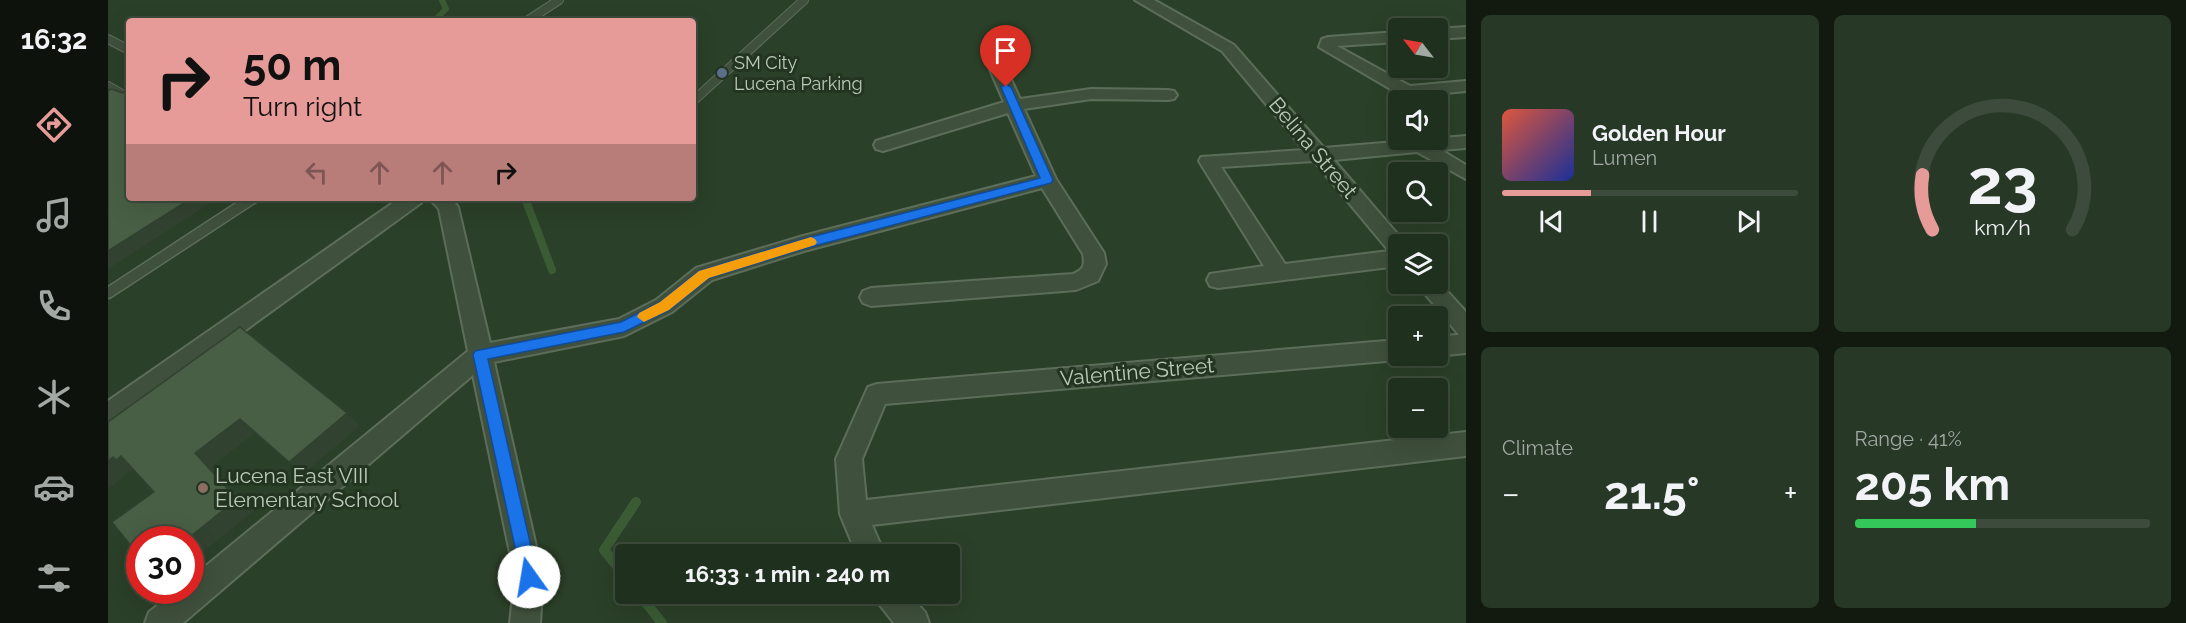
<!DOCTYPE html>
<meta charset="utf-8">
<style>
body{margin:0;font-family:Raleway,sans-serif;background:#283827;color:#f1f3f6;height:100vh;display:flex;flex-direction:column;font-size:22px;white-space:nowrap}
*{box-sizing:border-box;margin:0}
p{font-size:20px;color:#a2a9a4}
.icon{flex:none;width:33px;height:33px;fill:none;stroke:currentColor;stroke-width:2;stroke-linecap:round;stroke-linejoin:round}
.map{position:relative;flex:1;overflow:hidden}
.details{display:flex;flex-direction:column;gap:15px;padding:15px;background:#121a10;width:720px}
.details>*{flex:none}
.hud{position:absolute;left:18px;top:18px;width:570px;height:183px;border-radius:6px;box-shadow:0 6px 24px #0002,0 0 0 2px #3d4b3c;background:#e69b98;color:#111;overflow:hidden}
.needle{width:39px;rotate:301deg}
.tools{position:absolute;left:1280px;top:18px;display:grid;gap:12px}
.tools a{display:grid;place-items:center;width:60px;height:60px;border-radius:6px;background:#20301e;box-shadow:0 6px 24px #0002,0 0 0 2px #3d4b3c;font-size:30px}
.speed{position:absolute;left:18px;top:526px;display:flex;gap:12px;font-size:30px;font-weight:700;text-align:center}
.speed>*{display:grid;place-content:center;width:78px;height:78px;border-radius:50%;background:#20301e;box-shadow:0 6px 24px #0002,0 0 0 2px #3d4b3c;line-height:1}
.speed .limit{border:9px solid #d22;background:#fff;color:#111}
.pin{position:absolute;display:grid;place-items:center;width:51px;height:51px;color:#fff;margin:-62px -26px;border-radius:50% 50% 50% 0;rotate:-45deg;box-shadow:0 0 6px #0007}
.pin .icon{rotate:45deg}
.me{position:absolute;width:66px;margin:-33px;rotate:347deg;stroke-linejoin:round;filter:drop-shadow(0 0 4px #0008)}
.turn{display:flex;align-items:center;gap:21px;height:126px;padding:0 18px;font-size:27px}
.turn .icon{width:78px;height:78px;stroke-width:2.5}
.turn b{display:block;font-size:42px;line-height:51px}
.lanes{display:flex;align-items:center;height:57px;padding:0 18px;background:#0003;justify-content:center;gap:30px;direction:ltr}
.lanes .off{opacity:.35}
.big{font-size:45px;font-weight:700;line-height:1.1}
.details .tile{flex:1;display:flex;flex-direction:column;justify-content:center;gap:9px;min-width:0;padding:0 21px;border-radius:9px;background:#283827}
.details .dial{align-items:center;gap:0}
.dial svg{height:156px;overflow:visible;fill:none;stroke:#3d4b3c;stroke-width:7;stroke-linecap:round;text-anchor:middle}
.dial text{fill:#f1f3f6;stroke:none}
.song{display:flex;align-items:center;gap:18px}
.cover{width:72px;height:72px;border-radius:9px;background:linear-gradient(135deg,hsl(10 70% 55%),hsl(230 70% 35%))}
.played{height:6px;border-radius:3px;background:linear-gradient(90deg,#e69b98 30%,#3d4b3c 30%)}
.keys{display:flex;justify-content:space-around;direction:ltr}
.heat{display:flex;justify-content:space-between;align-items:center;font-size:33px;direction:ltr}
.charge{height:9px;border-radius:4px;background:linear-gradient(90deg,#34c759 41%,#3d4b3c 0)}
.details .tiles{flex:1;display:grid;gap:15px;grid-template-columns:repeat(2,1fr)}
.trip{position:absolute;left:507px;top:544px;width:345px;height:60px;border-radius:6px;background:#20301e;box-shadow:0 6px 24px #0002,0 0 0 2px #3d4b3c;font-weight:700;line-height:60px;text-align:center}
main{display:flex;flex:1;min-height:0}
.menu{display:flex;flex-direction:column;width:108px;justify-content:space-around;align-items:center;background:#0d130c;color:#a2a9a4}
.menu .icon{width:42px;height:42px}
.menu .selected{color:#e69b98}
.menu b{font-size:27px;color:#f1f3f6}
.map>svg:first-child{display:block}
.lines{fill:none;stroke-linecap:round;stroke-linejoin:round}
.stream-far2{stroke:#3a5b34;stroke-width:6}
.stream-far1{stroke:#3a5b34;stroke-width:8}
.stream{stroke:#3a5b34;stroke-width:10}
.service-far1-casing{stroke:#5c6d5a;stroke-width:10}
.service-casing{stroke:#5c6d5a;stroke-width:13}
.minor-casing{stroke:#5c6d5a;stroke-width:4}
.service-far1{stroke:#3f503c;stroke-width:8}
.service{stroke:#3f503c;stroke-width:10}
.minor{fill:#3f503c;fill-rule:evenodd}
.shaded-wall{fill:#324230}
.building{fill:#485f45;stroke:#324230;stroke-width:1.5}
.route{fill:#1a73e8;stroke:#114b97;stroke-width:1.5}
.slow{fill:#f59e0b}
.service-dot{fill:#5c6f8a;stroke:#233521;stroke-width:2}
.education-dot{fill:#8d6e63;stroke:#233521;stroke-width:2}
.labels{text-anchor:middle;stroke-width:6;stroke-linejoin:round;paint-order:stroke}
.far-poi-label{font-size:18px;fill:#bbcab9;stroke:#233521;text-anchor:start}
.street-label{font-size:21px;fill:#bbcab9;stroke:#233521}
.poi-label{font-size:21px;fill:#bbcab9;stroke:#233521;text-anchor:start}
</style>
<main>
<nav class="menu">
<b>16:32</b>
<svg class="icon selected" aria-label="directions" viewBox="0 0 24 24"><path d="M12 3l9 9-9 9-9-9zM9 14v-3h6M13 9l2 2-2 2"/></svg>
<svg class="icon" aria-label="music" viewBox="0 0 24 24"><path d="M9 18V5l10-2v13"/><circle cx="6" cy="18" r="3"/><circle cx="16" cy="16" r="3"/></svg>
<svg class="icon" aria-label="phone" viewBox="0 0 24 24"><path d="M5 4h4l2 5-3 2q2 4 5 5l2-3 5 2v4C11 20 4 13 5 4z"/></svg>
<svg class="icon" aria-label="climate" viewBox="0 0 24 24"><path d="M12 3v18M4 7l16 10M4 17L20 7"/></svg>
<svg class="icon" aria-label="car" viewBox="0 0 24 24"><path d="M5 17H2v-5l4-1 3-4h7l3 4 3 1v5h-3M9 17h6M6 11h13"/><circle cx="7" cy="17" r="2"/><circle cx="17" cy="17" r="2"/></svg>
<svg class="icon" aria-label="filters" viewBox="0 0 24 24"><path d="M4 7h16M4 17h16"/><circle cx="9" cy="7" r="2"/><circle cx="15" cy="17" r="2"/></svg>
</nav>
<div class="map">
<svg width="1358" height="623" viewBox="0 0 1358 623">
<rect width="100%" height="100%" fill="#2b4028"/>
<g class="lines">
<path class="stream-far2" d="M326,21L338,9L334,0"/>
<path class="stream-far1" d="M417,198L444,270"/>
<path class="stream" d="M518,577L496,550L528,502
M531,594L554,623"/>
<defs>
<path id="service-far1" d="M419,21L451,0
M0,39L21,50
M0,86L21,98
M585,101L696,0"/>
<path id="service" d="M0,293L145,198"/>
<path id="minor" d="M1027,0H1046L1126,45L1216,148L1358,136V148L1333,150L1358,165V179L1309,152L1226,160L1297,243L1299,244H1290V266L1110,288L1102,286L1099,280L1102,274L1156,266L1091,161L1093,157L1196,150L1114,51ZM1206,161L1281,251L1177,264L1113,167Z
M1358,27V37L1329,39V29Z
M1290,32V42L1229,46L1302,86L1358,81V91L1308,96V100H1292L1291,94L1211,47L1214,39L1220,37Z
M882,46L890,51L912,99L983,89L1060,90L1066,91L1069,95L1066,99L1060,100L983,99L916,109L948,179L996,253L998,264L990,281L968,290L763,306L755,303L752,297L755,291L763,288L965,274C976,269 977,265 975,254L934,188L696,251L604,280L564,312L516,336L386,362L435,577L432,623H402L407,577L365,375L75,623H37L41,612L68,591H82V579L360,351L331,209L321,198H343L350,207L382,343L511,319L548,300L588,268L695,236L928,176L900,113L775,151L768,149L766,145L768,141L896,102L874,51Z
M292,198H316L313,203L9,423L0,426V401Z
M1329,280L1358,312V353L1329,356V336L1351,335L1309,284H1329Z
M1290,340V356H1299L1290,360L777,404L754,459L758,500L1358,432V456L764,525L777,555H749L732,514L728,459L760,387L769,384Z
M766,594H800L817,612L821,623H786L771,604Z"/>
</defs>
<use href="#service-far1" class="service-far1-casing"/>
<use href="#service" class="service-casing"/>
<use href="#minor" class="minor-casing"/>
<use href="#service-far1" class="service-far1"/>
<use href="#service" class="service"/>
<use href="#minor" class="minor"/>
</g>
<path class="shaded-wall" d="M84,198H110L0,269V251Z
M239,413L252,426L195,474L181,462Z
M132,419L148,432L104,466L146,511L82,562V540H78L87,453Z
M13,456L33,469L28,473L24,470L0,489V461L5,457Z"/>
<path class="building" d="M21,80V198H84L0,251V91L3,89L15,93L18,88L16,82Z
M132,327L239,413L181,462L132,419L87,453L129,499L78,540H32V557L4,522L46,492L13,456L8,460L5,457L0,461V422Z"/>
<path class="route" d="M898,84L903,87L945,180L943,183L695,249L601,278L561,310L516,332L380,359L430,577L427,584L421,586L415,584L365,355L367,351L513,322L552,302L591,271L695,239L932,178L893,87Z"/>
<path class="slow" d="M703,237L707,239L709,242L707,245L601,278L561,310L536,322L529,317L531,313L552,302L591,271Z"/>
<circle class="service-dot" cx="614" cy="73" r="6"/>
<circle class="education-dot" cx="95" cy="488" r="6"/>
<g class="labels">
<g class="far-poi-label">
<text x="626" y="69">SM City<tspan x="626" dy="21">Lucena Parking</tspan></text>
</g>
<g class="street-label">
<text transform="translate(1205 148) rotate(50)" y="7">Belina Street</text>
<text transform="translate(1029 372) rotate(-5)" y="7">Valentine Street</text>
</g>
<g class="poi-label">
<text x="107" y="483">Lucena East VIII<tspan x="107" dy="24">Elementary School</tspan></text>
</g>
</g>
</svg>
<div class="tools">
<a><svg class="needle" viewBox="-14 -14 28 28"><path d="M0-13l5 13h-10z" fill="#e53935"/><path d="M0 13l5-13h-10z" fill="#a2a9a4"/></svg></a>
<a><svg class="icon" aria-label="sound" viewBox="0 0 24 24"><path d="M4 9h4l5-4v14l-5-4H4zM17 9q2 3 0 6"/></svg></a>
<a><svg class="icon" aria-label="search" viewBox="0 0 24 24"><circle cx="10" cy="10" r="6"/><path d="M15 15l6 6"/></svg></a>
<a><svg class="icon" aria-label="layers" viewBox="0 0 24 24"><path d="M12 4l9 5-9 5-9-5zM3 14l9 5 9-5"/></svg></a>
<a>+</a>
<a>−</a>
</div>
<div class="speed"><div class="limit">30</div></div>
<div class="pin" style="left:898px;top:87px;background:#d93025"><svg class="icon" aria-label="arrive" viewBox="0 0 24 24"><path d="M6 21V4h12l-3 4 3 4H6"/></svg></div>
<svg class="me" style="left:421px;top:577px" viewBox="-20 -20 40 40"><circle r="19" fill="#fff"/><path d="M0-13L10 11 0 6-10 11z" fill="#1a73e8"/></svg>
<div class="trip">16:33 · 1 min · 240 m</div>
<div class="hud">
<div class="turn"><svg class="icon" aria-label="right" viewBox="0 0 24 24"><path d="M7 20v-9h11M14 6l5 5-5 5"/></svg><div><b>50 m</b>Turn right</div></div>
<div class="lanes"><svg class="icon off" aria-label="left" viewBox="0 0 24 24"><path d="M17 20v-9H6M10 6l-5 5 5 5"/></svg><svg class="icon off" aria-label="ahead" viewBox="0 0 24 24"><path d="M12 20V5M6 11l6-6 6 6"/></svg><svg class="icon off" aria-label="ahead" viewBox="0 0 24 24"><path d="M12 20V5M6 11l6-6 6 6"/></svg><svg class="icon" aria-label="right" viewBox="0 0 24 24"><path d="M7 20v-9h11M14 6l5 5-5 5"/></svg></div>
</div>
</div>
<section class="details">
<div class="tiles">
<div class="tile">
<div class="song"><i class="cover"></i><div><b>Golden Hour</b><p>Lumen</p></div></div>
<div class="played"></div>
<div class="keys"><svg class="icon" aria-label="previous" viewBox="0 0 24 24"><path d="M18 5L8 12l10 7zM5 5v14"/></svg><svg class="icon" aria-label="pause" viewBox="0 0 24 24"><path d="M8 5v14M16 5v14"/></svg><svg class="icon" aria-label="next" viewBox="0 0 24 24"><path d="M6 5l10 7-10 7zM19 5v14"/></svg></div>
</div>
<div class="tile dial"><svg viewBox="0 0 100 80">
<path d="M14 69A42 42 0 1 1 86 69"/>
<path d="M14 69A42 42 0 0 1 9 41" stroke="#e69b98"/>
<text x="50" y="56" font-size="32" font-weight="700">23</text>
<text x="50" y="72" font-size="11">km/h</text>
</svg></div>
<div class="tile"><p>Climate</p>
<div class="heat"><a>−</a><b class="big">21.5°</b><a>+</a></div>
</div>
<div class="tile"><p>Range · 41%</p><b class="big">205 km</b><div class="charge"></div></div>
</div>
</section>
</main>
